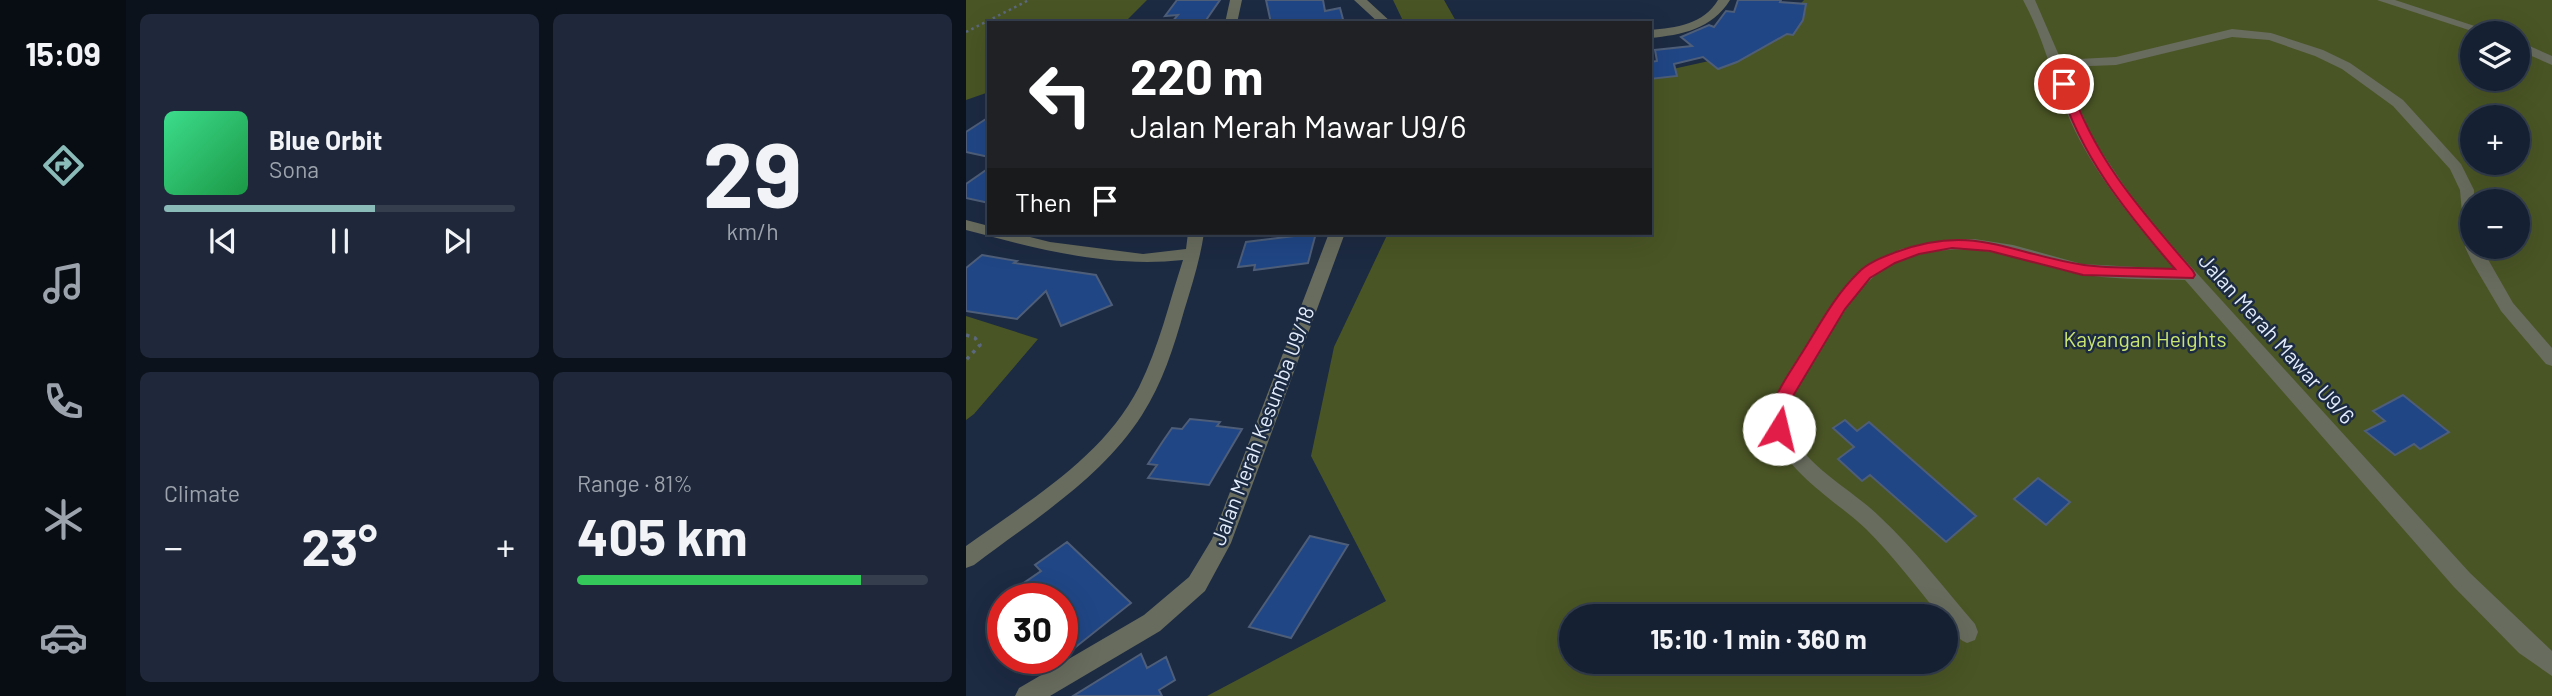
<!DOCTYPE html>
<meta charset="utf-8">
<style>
body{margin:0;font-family:Barlow,sans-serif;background:#1e283a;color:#f1f3f6;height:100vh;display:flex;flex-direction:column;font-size:26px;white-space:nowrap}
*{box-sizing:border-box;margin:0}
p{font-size:23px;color:#9da3ac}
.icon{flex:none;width:38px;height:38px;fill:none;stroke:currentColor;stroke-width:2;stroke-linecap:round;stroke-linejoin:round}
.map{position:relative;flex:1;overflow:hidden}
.panel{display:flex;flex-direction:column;gap:14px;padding:14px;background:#0c121c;width:840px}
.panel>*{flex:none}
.hud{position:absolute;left:21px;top:21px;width:665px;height:214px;border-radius:0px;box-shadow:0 7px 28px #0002,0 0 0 2px #343e4d;background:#202124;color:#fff;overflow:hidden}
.controls{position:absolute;left:1494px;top:21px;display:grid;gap:14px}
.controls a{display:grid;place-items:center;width:70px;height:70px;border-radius:50%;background:#152032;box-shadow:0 7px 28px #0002,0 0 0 2px #343e4d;font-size:35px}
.speed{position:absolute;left:21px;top:583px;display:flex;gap:14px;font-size:35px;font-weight:700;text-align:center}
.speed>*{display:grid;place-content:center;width:91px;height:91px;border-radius:50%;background:#152032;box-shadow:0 7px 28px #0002,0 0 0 2px #343e4d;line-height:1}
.speed .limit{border:10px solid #d22;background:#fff;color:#111}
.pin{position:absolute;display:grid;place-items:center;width:60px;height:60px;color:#fff;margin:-30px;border:4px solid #fff;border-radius:50%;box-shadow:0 2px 7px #0007}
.me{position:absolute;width:77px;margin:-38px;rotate:9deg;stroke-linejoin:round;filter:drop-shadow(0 0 5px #0008)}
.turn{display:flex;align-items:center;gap:24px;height:147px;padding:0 28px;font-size:32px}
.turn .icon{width:91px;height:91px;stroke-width:2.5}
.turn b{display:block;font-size:49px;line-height:60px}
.then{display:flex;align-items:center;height:66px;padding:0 28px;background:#0003;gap:14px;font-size:26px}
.big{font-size:52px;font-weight:700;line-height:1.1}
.panel .widget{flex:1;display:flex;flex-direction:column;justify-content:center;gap:10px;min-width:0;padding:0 24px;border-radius:10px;background:#1e283a}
.panel .dial{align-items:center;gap:0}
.dial b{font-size:91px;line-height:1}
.song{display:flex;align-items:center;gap:21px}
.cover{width:84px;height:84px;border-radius:10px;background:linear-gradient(135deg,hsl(150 70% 55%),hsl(140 70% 35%))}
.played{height:7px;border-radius:4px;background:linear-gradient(90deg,#8bbbb9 60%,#343e4d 60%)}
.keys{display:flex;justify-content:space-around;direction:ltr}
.heat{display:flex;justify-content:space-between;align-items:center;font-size:38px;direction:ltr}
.charge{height:10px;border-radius:5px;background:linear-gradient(90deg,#34c759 81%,#343e4d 0)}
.panel .tiles{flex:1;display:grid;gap:14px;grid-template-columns:repeat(2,1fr)}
.trip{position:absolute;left:593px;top:604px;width:399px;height:70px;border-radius:35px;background:#152032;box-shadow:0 7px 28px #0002,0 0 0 2px #343e4d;font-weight:700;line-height:70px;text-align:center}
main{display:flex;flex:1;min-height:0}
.tabs{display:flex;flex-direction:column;width:126px;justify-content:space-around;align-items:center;background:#080d14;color:#9da3ac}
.tabs .icon{width:49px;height:49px}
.tabs .selected{color:#8bbbb9}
.tabs b{font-size:32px;color:#f1f3f6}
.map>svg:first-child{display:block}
.green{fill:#4a5525;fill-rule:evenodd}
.building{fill:#204685;stroke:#4e5e79;stroke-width:2}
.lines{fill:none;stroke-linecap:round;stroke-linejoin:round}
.path-far1{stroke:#5b687d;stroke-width:2.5;stroke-dasharray:2.5 3.5;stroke-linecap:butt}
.path{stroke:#5b687d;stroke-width:3.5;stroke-dasharray:3.5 5;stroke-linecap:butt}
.minor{fill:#686c5e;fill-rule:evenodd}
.route{fill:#e11d48;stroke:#92132f;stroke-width:2}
.labels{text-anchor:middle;stroke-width:5;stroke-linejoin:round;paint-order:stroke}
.street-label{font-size:21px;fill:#e2ecfb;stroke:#1c2a42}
.park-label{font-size:21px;fill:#cae572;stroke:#1c2a42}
</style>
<main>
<nav class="tabs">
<b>15:09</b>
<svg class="icon selected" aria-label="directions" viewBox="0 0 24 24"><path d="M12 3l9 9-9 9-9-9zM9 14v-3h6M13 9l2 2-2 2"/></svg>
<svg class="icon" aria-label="music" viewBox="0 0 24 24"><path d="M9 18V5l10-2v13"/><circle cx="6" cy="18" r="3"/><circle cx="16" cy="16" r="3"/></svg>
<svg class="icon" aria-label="phone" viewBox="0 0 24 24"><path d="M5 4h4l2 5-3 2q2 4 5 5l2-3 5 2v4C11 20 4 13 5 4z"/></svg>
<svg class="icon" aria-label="climate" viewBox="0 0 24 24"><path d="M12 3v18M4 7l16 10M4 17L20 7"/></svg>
<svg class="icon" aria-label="car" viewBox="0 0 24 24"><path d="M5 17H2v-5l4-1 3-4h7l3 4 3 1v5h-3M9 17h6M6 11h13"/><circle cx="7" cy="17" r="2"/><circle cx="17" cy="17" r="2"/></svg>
</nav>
<section class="panel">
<div class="tiles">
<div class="widget">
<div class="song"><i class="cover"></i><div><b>Blue Orbit</b><p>Sona</p></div></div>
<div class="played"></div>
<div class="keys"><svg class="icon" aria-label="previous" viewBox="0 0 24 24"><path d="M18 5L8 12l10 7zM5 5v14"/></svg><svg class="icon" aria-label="pause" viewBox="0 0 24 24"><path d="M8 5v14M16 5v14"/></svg><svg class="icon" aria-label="next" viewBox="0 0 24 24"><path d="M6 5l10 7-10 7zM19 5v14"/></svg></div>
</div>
<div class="widget dial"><b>29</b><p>km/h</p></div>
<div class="widget"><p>Climate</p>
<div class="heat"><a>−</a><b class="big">23°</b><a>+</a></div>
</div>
<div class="widget"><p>Range · 81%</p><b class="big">405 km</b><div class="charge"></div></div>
</div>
</section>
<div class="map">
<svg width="1586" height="696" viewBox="0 0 1586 696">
<rect width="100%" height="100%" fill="#1c2a42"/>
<path class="green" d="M0,0H181L158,23H23V92L0,100Z
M427,0H478L491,23H438Z
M838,0H1586V696H241L420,601L345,456L368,347L422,233H684V74L775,54L825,14ZM1507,33H1552V79H1507ZM1507,117H1552V163H1507ZM1507,201H1552V247H1507ZM606,616H980V662H606Z
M0,316L72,339L8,414L0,420Z"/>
<path class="building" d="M211,0H254L238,23H205L212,15L199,16Z
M300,0H357L359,11L374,8L378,23H305Z
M772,0H815L814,2L840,4L837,20L827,35L821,34L771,62L752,69L737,57L708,64L711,76L684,79V62L691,61L689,50L726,46L715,37L743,25L748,27L760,11L768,12Z
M23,117V157L0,152V132Z
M23,168V203L0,198V184Z
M329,233H350L342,263L288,270L289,265L272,267L280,242L328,236Z
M16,255L51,261L48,263L130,275L146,305L95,326L80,291L51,319L0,311V268Z
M1437,395L1483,432L1454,449L1448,444L1429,455L1399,431L1419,421L1407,411Z
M224,419L254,422L251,426L276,429L243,485L182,478L191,465L182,464L197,441L206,428L216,429Z
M879,420L891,431L903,422L1010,516L980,542L904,475L896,481L872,459L888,447L867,428Z
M1072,478L1104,502L1080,525L1048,499Z
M344,536L382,545L325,638L283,627Z
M101,542L165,603L106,650L96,639V598H58L49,589L75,571L69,565Z
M175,654L181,668L200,657L209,680L193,690L196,696H107Z"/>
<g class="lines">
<path class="path-far1" d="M0,32L63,0"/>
<path class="path" d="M0,335L9,338L14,345L0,360"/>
<path class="minor" d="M264,0H276L271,23H259Z
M388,0H401L426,23H413Z
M752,0H764C746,29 716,35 684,38V30C710,28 738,24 752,0Z
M1057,0H1069L1095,60L1150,57L1266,29L1305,33L1357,50L1384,63L1437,100L1495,164L1508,190L1507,247H1515L1547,303L1586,348V366L1580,364L1535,311L1506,262L1499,247L1494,190L1484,169L1427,106L1376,69L1349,56L1303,40L1266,37L1150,65L1098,67L1125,136L1177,214L1504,573L1586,651V676L1553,653L1488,587L1219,280C1182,279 1145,280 1108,273C1084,268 1061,259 1037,254C992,244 935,249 902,282C880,304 867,331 851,357C838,379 813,407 826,434C843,469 887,490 914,517C949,550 978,588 1009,624L1012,632L1009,640L1001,643C990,638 980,628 980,616H974C950,586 927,556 900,529C867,497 790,456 807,401L876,290L904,263L935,249L975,241L1008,239L1047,245L1116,264L1209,269C1169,223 1129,176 1104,120C1087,81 1078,38 1057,0Z
M1411,0H1429L1530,33H1512Z
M1552,41L1586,56V65L1552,50Z
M0,220L23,226V233H48L84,242L177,254L220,249L222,233H238C234,260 226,285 218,311C208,347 196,384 176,415C135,479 67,520 8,565L0,568V546C62,501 137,458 173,387C193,347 203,303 217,260C142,268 72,249 0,230Z
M363,233H379L265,543L239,591L194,631L84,696H49L53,688L178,615L223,577L246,539Z"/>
</g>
<path class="route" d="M1098,81L1104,84C1127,158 1178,214 1227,271L1229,275L1227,278L1117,275L1024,251L986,248L953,254L929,263L904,278L879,309L824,401L819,434H807C795,410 822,376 834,356C852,328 868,296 892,273C901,263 917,257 930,252C1009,223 1044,254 1118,265C1147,269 1179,267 1209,269C1161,213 1114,156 1093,84Z"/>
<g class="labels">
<g class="street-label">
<text transform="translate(1310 339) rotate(48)" y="7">Jalan Merah Mawar U9/6</text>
<text transform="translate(297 426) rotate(-69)" y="7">Jalan Merah Kesumba U9/18</text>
</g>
<g class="park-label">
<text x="1179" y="347">Kayangan Heights</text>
</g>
</g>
</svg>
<div class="controls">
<a><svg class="icon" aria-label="layers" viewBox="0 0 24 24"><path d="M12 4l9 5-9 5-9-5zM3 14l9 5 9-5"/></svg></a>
<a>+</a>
<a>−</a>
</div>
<div class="speed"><div class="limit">30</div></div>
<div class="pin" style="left:1098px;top:84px;background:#d93025"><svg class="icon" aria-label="arrive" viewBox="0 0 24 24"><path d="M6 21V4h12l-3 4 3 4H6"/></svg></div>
<svg class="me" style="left:813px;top:429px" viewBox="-20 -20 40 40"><circle r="19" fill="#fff"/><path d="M0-13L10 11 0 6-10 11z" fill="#e11d48"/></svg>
<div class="trip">15:10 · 1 min · 360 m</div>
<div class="hud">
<div class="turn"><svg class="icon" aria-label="left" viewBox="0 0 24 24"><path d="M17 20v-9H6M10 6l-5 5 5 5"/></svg><div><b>220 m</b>Jalan Merah Mawar U9/6</div></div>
<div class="then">Then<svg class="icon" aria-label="arrive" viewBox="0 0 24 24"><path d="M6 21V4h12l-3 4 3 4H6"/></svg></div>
</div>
</div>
</main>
